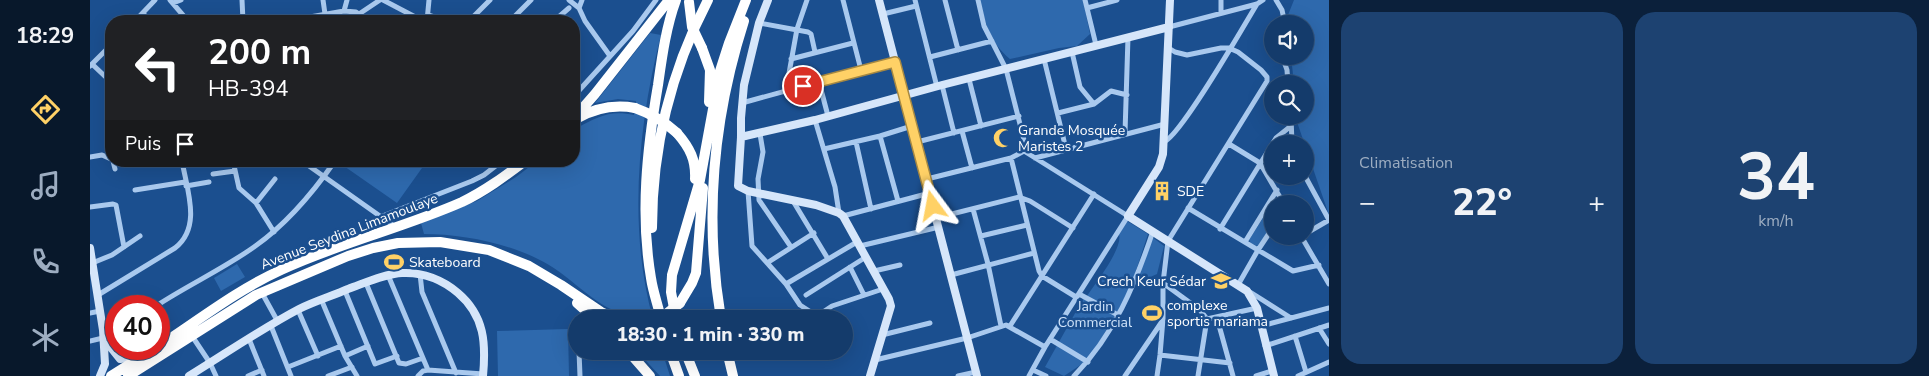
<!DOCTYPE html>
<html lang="fr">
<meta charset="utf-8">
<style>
body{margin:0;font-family:"Nunito Sans",sans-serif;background:#1d4271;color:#f1f3f6;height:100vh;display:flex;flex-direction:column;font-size:19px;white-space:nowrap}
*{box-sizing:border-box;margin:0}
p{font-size:16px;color:#9dadc1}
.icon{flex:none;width:28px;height:28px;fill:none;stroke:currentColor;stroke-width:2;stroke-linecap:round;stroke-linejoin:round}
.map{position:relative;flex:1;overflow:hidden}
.sheet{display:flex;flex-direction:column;gap:12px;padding:12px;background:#0b203b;width:600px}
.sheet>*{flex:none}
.top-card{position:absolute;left:15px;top:15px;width:475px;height:152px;border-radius:20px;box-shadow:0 5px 20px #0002,0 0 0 1px #33557e;background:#202124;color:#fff;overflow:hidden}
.buttons{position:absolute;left:1174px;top:15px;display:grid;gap:10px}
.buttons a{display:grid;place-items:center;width:50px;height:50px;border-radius:50%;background:#143b6b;box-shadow:0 5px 20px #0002,0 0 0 1px #33557e;font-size:25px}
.speed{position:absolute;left:15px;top:295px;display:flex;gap:10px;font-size:25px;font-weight:700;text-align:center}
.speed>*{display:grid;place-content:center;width:65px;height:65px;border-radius:50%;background:#143b6b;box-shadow:0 5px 20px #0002,0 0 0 1px #33557e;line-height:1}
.speed .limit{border:8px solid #d22;background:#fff;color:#111}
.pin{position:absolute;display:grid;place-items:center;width:42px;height:42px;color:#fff;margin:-21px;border:2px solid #fff;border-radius:50%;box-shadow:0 1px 5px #0007}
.me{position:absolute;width:55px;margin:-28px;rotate:347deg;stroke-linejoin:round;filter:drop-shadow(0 0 4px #0008)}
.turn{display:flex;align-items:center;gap:18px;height:105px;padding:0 20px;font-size:22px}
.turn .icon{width:65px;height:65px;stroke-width:2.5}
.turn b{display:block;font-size:35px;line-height:42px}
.then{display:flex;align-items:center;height:48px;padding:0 20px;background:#0003;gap:10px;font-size:19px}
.big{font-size:38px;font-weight:800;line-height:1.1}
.sheet .tile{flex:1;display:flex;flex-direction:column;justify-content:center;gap:8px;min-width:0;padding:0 18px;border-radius:20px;background:#1d4271}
.sheet .dial{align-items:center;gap:0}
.dial b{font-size:65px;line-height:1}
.heat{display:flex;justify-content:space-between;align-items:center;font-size:28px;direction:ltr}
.sheet .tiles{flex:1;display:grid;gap:12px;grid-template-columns:repeat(2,1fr)}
.trip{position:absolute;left:478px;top:310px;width:285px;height:50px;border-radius:25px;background:#143b6b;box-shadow:0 5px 20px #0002,0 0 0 1px #33557e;font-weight:800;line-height:50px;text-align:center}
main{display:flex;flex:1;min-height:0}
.tabs{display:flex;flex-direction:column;width:90px;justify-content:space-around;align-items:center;background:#08182b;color:#9dadc1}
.tabs .icon{width:35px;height:35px}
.tabs .selected{color:#ffd166}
.tabs b{font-size:22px;color:#f1f3f6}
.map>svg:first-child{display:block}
.green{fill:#2e69ad}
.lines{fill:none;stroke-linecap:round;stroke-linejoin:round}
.street{stroke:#a9c9ee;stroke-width:5}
.secondary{stroke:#d6e6fa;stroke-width:8}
.highway{stroke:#fff;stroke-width:10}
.highway-bridge{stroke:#fff;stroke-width:10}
.route-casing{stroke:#a68842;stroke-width:12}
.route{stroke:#ffd166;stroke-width:9}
.labels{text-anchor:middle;stroke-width:5;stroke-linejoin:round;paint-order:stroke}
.poi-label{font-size:14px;fill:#fff;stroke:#1b4f8f;text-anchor:start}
.street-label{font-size:14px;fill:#fff;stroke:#1b4f8f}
.park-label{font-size:14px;fill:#cfe3fa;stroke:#1b4f8f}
</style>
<main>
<nav class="tabs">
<b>18:29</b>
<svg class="icon selected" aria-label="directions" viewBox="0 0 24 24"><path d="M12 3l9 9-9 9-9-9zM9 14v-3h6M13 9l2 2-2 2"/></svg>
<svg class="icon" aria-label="music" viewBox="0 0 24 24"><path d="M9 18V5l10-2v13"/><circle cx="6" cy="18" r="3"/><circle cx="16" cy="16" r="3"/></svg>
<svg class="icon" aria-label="phone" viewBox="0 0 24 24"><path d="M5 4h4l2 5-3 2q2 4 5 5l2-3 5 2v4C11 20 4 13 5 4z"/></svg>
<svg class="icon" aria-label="climate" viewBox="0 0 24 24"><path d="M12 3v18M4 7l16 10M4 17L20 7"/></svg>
</nav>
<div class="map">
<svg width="1239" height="376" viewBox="0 0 1239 376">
<rect width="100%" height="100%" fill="#1b4f8f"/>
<path class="green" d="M890,0H993L1000,34L987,46L969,48L920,59C899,41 896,26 890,0Z
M1204,0H1239V215L1207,122V116H1215V84H1204L1201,56H1215V24H1198V15Z
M560,33L571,35C548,124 538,230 563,319H548L547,316C511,314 489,283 459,265C424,244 374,234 334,234L331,223L387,201L426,177L447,161H484V131L487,128C508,117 519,110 544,115L546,101L528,99L505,103Z
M254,161H337L307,203L251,164Z
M1185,199H1188L1191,204H1182V226L1170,245L1167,246L1161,243L1159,240Z
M1037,221L1058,234L1041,286L1033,303L998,360L974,376L955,367L993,299L997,296C1006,282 1033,249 1029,234Z
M1062,237L1074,246L1067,274L1058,278L1049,276Z
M147,264L155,277L131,291L124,278Z
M478,329L479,376H408L407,331Z
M547,351H572L580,376H570Z"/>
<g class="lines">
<path class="street" d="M80,0L98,21
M152,0L153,21
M233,0L235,14
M293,0L333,21
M479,0L489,8
M492,0L489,8L495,21L520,56
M753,0L771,70
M825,0L847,87
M855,0L868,50
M995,0L1006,45
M1131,0V13
M1186,0L1192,10L1195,24
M83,3L91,0
M997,8L1027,0
M254,11L257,0
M53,13L59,21
M269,14L290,0
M793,14L826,6
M338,15L357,21
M386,15L391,21
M45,21L65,0
M197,21L254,11L266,12L279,21
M337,21L339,0
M379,21L400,0
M420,21L441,0
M464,21L479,8
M669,23L718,32L721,34L725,52
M1079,27L1167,4L1173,0
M982,52L990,87L1004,104
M1192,56L1197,70L1198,84
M840,57L902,41
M701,59L763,43
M954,59L976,149
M2,64L21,82
M0,66L21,45
M879,79L891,126
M19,80L21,95
M729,82L738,116
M852,85L864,133
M696,90L707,29L717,0
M484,96L543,31L566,0
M652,103L805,61
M968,113L1004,104L1021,91L1037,95
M1201,116L1202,144
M725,120L745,187L749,213
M872,131L882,168
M1035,133L1038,37
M670,134L673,152L668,179L669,200L701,247
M790,136L808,201
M766,142L781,209
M827,142L929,116
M1074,142C1092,134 1153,27 1167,4
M1139,144L1170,163L1194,204
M734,149L790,136L822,126
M934,151L1038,216L955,347L939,376
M0,157L12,155L21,159
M921,158L949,271L952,276L986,297
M945,158L1075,124
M23,161L25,169
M143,161L149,188L166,203L184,232
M212,161L304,226
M123,174L145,171
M1215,176L1239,220
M837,179L921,158L934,151V140L916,69L894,26L888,0
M96,186L119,182
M45,190L95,182
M658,191L662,246L696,284L710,305L727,316L742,306L793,289
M703,201L738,259
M166,203L185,179
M0,207L23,204L26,205L34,247
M1098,208L1203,271L1229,265
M883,209L898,264L911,326
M753,216L840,193
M290,217L382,181L394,175L412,161
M846,218L929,197L940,201L983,228
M1130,229L1186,138L1201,126
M1215,234L1239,220
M891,236L937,225
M1211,236L1239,284
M1155,242L1187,190
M770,246L849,227
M677,263L724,233
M0,264L22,255L50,236
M760,267L774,295
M784,271L810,265
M330,274L332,292L366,373
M298,275L338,370
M861,275L944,253
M276,283L309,363L316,364L333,358
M1073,283L1110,310L1117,319L1108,376
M696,284L767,242
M1148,285L1168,250L1182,229
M255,291L285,364L307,356
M1160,292L1201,318
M172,293L188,322
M989,294L1028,315
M8,295L85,248C112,227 97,190 92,161
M716,295L776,257
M231,299L255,356L267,376
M66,306C98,285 133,269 164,247C197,224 222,194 245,161
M208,310L228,356
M0,313L10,311
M1127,318L1143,376
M1117,319L1167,308
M181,326L201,376
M920,326L1004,194
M1171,326L1239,308
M1229,328L1239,344
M792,335L840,323
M102,336L120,363L126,376
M1205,336L1216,372
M159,339L174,376
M960,339L998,362
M0,341L17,337L26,331
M1175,346L1239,325
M489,351L490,376
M1070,355L1140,363
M255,356L278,346
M785,360L877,338L916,325L955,347
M198,367L251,346
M943,370L956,376
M158,376L172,370
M238,376L262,367
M328,376L333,371L338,370L393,374
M868,376L886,372
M984,376C1024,335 1045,285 1063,231
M1035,376L1073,320
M1067,376L1070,355L1073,319V283L1078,241L1177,81V77L1171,70L1148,52L1139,48H1131L1097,55L1085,52L1077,47
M1166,376L1182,371
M1208,376L1239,362"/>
<path class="secondary" d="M678,0L669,23L654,85L651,118V137L648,186L658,191L726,205L749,213L753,216L799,299L801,306L780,376
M789,0L887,376
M1080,0L1073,154L1069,167L1038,216L1157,291L1167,308L1184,376
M651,137L725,120L852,85L1079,27
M0,248L13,330L15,364L10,376
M14,332L22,349L30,359L46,357
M99,376C135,354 171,329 209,309C225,301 242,296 258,289C275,283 294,274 312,273C333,272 353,280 368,293C395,316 396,344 393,376"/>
<path class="highway" d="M612,48L620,70L619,102
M484,118L505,94L579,0
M486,119C505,108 523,104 545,108
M587,133C600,148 606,160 605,179
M562,228C562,147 581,71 618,0
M487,303L505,319
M590,303L602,283L606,273L613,188
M571,319C568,305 563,292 561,278C550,214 557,149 568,85C572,57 576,27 586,0
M586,319L581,292L582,275L610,180L630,71L639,43L656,0
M631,319C614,218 623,118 654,21
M69,346C109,320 147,290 191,270C249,243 313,228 372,202C395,191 415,176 435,161
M538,351L560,376
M580,351L589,376
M595,351L605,376
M637,351L643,376
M21,376L64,349
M38,376L166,295L258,256L283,248L308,243L350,242L399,250L439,266L471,285L511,312L526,319"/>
<path class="highway-bridge" d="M599,2L602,27L612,48
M545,108C562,114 574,121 587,133
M566,319L575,315L590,303"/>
</g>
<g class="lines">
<defs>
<path id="route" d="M713,86L805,62L843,206"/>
</defs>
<use href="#route" class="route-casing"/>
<use href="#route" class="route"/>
</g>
<defs>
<symbol id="mosque-bare" viewBox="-9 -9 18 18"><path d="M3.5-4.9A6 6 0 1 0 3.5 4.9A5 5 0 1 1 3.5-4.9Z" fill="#ffd166" stroke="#1b4f8f" stroke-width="2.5" paint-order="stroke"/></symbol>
<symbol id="building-bare" viewBox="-9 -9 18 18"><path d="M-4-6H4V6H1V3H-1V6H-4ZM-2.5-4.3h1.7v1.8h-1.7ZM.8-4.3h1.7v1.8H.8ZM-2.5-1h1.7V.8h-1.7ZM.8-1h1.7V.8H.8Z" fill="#ffd166" stroke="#1b4f8f" stroke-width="2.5" paint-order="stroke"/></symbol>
<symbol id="stadium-bare" viewBox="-9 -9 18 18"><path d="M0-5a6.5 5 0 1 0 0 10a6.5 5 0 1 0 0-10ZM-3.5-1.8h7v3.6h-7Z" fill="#ffd166" stroke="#1b4f8f" stroke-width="2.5" paint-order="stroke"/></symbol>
<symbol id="school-bare" viewBox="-9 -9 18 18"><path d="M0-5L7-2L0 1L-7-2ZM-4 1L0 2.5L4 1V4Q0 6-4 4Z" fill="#ffd166" stroke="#1b4f8f" stroke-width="2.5" paint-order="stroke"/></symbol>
</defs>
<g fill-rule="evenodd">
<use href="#mosque-bare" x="899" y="124" width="28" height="28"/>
<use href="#building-bare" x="1058" y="177" width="28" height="28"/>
<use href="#stadium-bare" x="290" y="248" width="28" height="28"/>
<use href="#school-bare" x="1117" y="267" width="28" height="28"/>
<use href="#stadium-bare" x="1048" y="299" width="28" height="28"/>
</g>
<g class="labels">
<g class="poi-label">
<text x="928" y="135">Grande Mosquée<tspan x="928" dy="16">Maristes 2</tspan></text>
<text x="1087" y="196">SDE</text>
<text x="319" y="267">Skateboard</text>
<text x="1116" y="286" text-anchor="end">Crech Keur Sédar</text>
<text x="1077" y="310">complexe<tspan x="1077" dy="16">sportis mariama</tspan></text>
</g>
<g class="street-label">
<text transform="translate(259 231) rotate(-21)" y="5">Avenue Seydina Limamoulaye</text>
</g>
<g class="park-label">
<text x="1005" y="311">Jardin<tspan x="1005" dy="16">Commercial</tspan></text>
</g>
</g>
</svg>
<div class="buttons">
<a><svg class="icon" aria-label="sound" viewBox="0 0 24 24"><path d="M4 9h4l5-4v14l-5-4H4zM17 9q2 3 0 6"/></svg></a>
<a><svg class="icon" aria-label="search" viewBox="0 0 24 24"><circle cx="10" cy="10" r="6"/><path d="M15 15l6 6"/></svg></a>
<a>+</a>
<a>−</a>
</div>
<div class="speed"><div class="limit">40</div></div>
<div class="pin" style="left:713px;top:86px;background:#d93025"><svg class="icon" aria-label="arrive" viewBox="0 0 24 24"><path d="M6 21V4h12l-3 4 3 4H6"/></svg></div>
<svg class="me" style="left:843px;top:206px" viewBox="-20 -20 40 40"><path d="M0-17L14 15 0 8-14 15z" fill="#ffd166" stroke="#fff" stroke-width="4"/></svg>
<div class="trip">18:30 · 1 min · 330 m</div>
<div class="top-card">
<div class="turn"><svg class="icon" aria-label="left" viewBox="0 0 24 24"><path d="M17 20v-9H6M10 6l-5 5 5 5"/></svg><div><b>200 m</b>HB-394</div></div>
<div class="then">Puis<svg class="icon" aria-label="arrive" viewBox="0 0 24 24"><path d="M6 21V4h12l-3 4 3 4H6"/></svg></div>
</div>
</div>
<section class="sheet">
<div class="tiles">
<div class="tile"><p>Climatisation</p>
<div class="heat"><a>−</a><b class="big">22°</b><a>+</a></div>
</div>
<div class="tile dial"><b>34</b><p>km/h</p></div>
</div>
</section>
</main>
